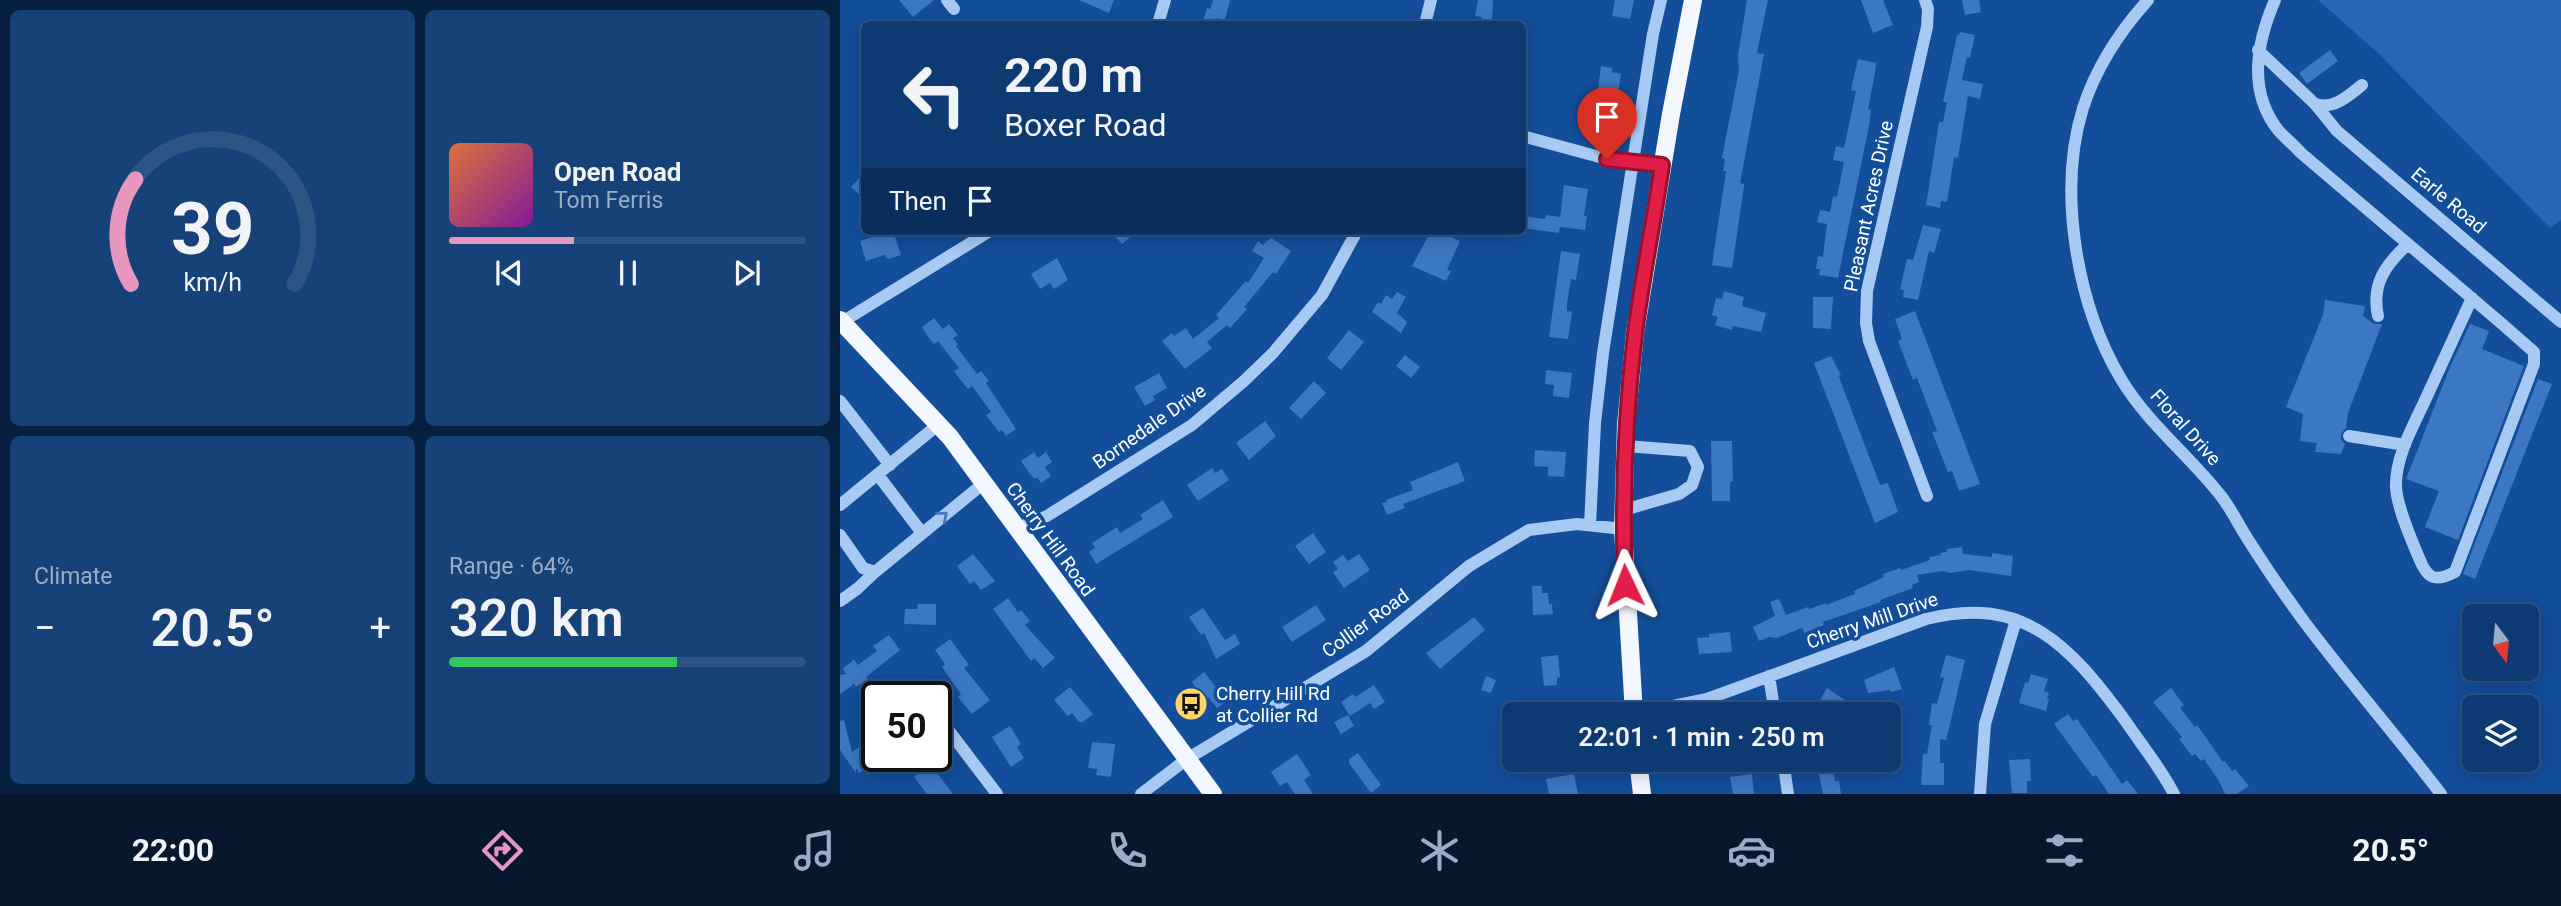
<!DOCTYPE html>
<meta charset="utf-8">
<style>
body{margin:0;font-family:Roboto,sans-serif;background:#174179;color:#f1f3f6;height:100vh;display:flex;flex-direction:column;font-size:26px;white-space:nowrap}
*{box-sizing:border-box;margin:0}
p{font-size:23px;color:#9badc5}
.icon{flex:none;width:38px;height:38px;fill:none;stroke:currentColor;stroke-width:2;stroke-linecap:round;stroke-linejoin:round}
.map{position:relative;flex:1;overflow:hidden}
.drawer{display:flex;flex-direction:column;gap:10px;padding:10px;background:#082040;width:840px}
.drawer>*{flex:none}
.banner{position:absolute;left:21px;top:21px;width:665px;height:214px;border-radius:10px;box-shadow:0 4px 18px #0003,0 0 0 2px #2e5486;background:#0e3a74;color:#f1f3f6;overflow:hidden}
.needle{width:46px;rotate:164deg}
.fabs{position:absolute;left:1622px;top:604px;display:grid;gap:14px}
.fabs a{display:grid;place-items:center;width:77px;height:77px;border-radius:10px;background:#0e3a74;box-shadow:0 4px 18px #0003,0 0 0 2px #2e5486;font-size:35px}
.speed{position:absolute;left:21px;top:681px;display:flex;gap:14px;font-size:35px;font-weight:700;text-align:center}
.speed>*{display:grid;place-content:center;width:91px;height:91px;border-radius:50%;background:#0e3a74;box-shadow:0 4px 18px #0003,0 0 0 2px #2e5486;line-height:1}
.speed .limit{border:4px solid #111;border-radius:10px;background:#fff;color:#111}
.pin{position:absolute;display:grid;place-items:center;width:60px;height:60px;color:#fff;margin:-72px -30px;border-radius:50% 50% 50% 0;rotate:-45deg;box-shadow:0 0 7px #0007}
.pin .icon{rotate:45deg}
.me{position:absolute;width:77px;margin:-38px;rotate:358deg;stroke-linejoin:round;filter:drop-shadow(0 0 5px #0008)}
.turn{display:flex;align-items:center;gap:24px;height:147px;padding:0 28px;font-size:32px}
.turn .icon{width:91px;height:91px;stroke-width:2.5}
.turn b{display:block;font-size:49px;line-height:60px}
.then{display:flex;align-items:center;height:66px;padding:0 28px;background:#0003;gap:14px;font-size:26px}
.big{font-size:52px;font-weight:600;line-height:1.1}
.drawer .tile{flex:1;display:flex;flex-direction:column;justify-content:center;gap:10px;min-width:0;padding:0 24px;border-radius:10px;background:#174179}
.drawer .dial{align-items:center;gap:0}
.dial svg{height:182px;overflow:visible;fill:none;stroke:#2e5486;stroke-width:7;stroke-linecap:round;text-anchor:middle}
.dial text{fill:#f1f3f6;stroke:none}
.song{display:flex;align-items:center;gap:21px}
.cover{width:84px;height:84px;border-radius:10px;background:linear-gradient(135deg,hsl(20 70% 55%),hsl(290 70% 35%))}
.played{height:7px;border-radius:4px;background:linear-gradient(90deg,#e797bd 35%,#2e5486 35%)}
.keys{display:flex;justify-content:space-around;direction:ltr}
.heat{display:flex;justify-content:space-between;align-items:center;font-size:38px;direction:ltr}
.charge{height:10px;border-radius:5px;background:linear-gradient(90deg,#34c759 64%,#2e5486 0)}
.drawer .tiles{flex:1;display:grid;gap:10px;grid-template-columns:repeat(2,1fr)}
.trip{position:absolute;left:662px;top:702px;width:399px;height:70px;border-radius:10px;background:#0e3a74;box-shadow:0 4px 18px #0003,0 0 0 2px #2e5486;font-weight:600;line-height:70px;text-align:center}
.tabs{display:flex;height:112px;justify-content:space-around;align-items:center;background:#06172e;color:#9badc5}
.tabs .icon{width:49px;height:49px}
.tabs .on{color:#e797bd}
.tabs b{font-size:32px;color:#f1f3f6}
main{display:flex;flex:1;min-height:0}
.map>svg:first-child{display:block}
.green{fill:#2668b8}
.building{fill:#3c77c1}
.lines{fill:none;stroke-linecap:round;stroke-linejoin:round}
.minor{stroke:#a7c9f3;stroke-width:12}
.major{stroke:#f3f7ff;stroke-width:18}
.oneway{stroke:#4779b9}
.route-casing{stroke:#92132f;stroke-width:18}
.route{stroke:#e11d48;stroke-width:12}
.labels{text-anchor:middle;stroke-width:7;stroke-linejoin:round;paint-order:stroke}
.street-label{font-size:19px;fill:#fff;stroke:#134e9a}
.poi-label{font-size:19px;fill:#fff;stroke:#134e9a;text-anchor:start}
</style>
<main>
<section class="drawer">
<div class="tiles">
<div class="tile dial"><svg viewBox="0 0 100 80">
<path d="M14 69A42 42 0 1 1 86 69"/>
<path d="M14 69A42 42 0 0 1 16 23" stroke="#e797bd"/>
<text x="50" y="56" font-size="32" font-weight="700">39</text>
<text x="50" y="72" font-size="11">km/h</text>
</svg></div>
<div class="tile">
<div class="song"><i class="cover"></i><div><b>Open Road</b><p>Tom Ferris</p></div></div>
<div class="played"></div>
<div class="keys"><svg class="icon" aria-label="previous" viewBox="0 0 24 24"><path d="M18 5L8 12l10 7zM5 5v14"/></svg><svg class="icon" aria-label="pause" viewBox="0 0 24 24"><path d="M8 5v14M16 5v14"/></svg><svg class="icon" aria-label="next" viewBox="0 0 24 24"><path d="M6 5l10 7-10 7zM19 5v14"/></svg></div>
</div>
<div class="tile"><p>Climate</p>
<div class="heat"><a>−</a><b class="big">20.5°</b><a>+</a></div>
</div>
<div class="tile"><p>Range · 64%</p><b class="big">320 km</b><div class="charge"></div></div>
</div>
</section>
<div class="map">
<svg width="1721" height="794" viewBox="0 0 1721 794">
<rect width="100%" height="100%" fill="#134e9a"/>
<path class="green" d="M1478,0H1721V220L1710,228L1538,53Z"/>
<path class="building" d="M59,0H94L73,17Z
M239,0H274L269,13Z
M373,0H390L385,20L377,18L375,24L363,21L367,8L370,9Z
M638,0H653L652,23L641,21L642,17L635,16Z
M775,0H794L790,19L772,16Z
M907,0H928L917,53L924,54L900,183L904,184V186L892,268L872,265L886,171H883L885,159L882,158L899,70L898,55Z
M1021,0H1043L1053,25L1033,33Z
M1122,0H1139L1141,12L1125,15Z
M1120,32L1135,35L1130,58L1127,57L1122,80L1143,84L1140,99L1128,96L1118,158L1114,157L1107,202L1101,201L1100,208L1086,205L1099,122H1103L1107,102H1103L1117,35H1119Z
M1490,50L1498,61L1467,84L1459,73Z
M1018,59L1036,63L1035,73L1028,109L1031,110L1029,126L998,278L979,275L980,269H976L978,256L983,257L987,224L977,222L980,210L990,212L993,196L997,197L1004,162L993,160L996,146L1004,148L1016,91L1011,90Z
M761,66L772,68V72L781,74L776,106H773L771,128L756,126L759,104L756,103Z
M24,173V199L11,187Z
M724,185L748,189L744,216H747L745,230L720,227L719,233L682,228V216L705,219L706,215L720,217Z
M1083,225L1101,229L1094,253L1089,251L1078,300L1063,297L1064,290L1060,289L1067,259L1073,260Z
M53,231L61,255L48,259L44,255L26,261L20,241Z
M270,231H297L282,244Z
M591,231H598L620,241L607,270L611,271L606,281L572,266Z
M431,238L451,251L436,274L433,272L404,307L407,309L390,328L387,325L367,342L372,348L345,369L322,341L332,333L334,336L346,328L353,339L379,318L376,315L406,281L408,283L424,258L412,251L418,241L423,245Z
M721,251L740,254L736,280L731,279L727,303V311L732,312L728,339L709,337Z
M217,258L228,280L214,289L210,283L200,289L191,274Z
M884,291L904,297L902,306L926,313L921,332L893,326L892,330L875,325L878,317L872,315L876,298L882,299Z
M557,292L566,297L557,313L567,322L561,333L532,312L538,302L541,304L546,295L552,299Z
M973,297H993L991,329L973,328Z
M1485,300L1525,306L1523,316L1534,324H1542L1508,413L1506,428L1501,434V440L1505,444L1501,454L1475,452L1477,443L1460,441L1463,414L1446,407L1483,315Z
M1075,311L1140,484L1119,491L1112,471L1108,472L1092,432L1097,431L1085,399L1077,378L1073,380L1058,341L1062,339L1055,319Z
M94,318L103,329L109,324L118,335L113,338L118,345L116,346L137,374L141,371L149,381L146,383L176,429L166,436L162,430L159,432L146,415L151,412L132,386L128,389L119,378L114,371L119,368L98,341L94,344L86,334L82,327Z
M1630,324L1649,331L1642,349L1684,366L1618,540L1585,527L1599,491L1566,479L1610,367Z
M509,330L524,342L501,370L487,358Z
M565,355L580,367L571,378L556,366Z
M991,356L1001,375L999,376L1002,385L1040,485L1048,483L1058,512L1035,523L974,363Z
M706,370L732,373L729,398L713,396L714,385L705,384Z
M319,373L327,388L313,396L315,400L305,406L294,387Z
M1698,379L1712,384L1635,579L1623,574Z
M474,381L486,393L461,419L449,408Z
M425,421L436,436L409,460L396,443Z
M871,441H892L893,481L890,482V501H872Z
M695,450L726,452L724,477L708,476V467L694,466Z
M194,452L198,458L206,452L212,462L205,467L211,476L201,483L197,477L195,479L190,474L181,461Z
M618,462L625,481L563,504L565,508L547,515L542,503L547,502L546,500L573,490L570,482Z
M372,468L375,473L382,469L389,480L358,501L347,485Z
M323,500L333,517L256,564L249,552L255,548L252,543L277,527L280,533L303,519L300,515Z
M473,533L486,552L469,564L455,546Z
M1122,547L1123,554L1152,557V553L1173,556L1171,576L1129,570L1110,573L1103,571L1077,575L1079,582L1072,585L1073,588L1040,600L1041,602L983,622L984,625L964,633L962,628L937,638L929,637L919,641L913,627L935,616L930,602L939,599L946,615L968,607L969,609L986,603V605L1015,594L1014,591L1044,577L1043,574L1060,568L1061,570L1090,560L1089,557L1101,555L1100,553L1107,552L1106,549Z
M133,554L155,581L141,590L134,581L130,584L117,566Z
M519,554L530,570L504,588L493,572L498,569L493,562L503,555L508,561Z
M692,586H702V593H708L709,604H712L713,614L693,615Z
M168,598L178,612L181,610L190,621L185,625L215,658L203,668L194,658L191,661L153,609Z
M78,604H96V625L64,624L65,609H77Z
M476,605L486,620L452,642L442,627Z
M363,608L385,640L395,634L400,644L376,659L364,633L361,635L349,617Z
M634,617L645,630L600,669L586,653Z
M890,632L892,652L859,654L857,638L869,637V634Z
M49,635L60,650L26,677L28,679L16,687L14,684L0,694V675L6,674L3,668L14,660L18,665L37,651L33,646Z
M110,639L129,665L124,668L150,700L132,714L118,697L121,694L102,667L105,664L95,650Z
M718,655L720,677L717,678V685L704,686L701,657Z
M1106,655L1125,660L1109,728L1106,740L1100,739V763H1104V785H1081L1083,754H1087L1092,725H1089L1092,703L1097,704L1104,678L1100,677Z
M1054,667L1062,689L1051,692L1050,690L1028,693L1024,680Z
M364,672L387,701L377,708L368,697L364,700L352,682Z
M1191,674L1208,679L1204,691L1209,693L1207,699H1209L1206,711L1179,703L1185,682L1188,683Z
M646,676L656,680L651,693L641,690Z
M534,685L545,702L534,709L530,703L510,716L501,702L513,694L515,697Z
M230,687L253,714L243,722H239L232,713L228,716L214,700Z
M987,688L1006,701L995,714H972Z
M1331,688L1344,705L1340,708L1355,727L1357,725L1383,762L1385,761L1392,771L1395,769L1409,786L1397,794H1385L1379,781L1364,759L1361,761L1355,754L1352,756L1339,739L1342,737L1313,702Z
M1228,714L1233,721L1237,719L1282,784L1287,780L1298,794H1269L1256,775L1253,777L1214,724Z
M508,715L514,726L501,734L494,722Z
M4,720L12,752L24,744L27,750L30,748L41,767L28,775L24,769L19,773L16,768V773L0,750V721Z
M170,726L181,744L177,747L184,758L171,767L152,737Z
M252,742L275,744L271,777L256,775L257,769L248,768Z
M518,753L541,785L531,793L509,763V759Z
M457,754L471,775L464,780L473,794H455L447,782L440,786L431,772Z
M1190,759L1191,781H1187V793H1172L1169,760Z
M976,760H991L995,781H999L1001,794H983Z
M88,766L95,775L97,773L113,794H87L74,777Z
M734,774L738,794H709L706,779Z
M912,774L914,794H893L890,777Z"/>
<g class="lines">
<path class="minor" d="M107,0L114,9
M1085,0L1088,9L1087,27L1027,291L1026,323L1029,341L1087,496
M1308,0C1280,31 1256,68 1243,108C1217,192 1237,305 1281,379C1308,424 1349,455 1381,496C1392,510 1399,526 1409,541C1426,568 1444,594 1463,620C1507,679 1556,735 1601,794
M1435,0C1417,42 1407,90 1438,130C1445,138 1454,145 1461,153L1661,323L1694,352V364L1615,572C1594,583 1587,578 1579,558C1571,539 1557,507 1556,487C1555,456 1575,423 1587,396C1602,363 1617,331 1632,298
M318,24L325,0
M585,24L591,0
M1418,50L1475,104C1494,110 1508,96 1522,85
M1475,104L1497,131L1721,322
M682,136L767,159L822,165
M1538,316C1531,284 1546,264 1568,244
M2,322L150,231
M0,401L50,465
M1509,436L1565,445
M38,475L82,533
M0,505L99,424
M784,510L839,494L852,485L858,467L850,451L786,446
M750,525L755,423L763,353L813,34L821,0
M178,528L207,516L352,425L404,381L433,353L482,295L517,231
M0,535L23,568L35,572L144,483
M0,601L17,589L35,572
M929,676L935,714
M49,696C61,685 73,686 84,696
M794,714L867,699L1086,619C1184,594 1230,646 1284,719C1301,744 1320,767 1334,794
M96,721L106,727L157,794
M943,760L948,794
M301,794L347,759L526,651L629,566L689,530L737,524L783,529
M1140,794L1145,724L1176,620"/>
<path class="major" d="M0,320L110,437L373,794
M794,714L783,529L786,425L795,333L831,114L853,0
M798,760L802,794"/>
</g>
<defs><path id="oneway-chevron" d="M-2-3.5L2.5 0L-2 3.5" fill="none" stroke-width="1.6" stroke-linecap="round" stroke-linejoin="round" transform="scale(1.75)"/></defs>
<use class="oneway" href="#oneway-chevron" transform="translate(103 516) rotate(-40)"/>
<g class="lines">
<defs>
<path id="route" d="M767,159L822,165C814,221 802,278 795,334C785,417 782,501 785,585"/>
</defs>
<use href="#route" class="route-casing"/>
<use href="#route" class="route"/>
</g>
<defs>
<symbol id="bus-disc" viewBox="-11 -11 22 22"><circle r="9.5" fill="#ffd469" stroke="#134e9a"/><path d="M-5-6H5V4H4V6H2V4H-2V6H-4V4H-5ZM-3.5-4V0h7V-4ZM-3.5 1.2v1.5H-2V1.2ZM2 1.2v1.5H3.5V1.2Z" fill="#111"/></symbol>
</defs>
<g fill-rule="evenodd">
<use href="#bus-disc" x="332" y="685" width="38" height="38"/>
</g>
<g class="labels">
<g class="street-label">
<text transform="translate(1609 200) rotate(40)" y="7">Earle Road</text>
<text transform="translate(1028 206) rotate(-78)" y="7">Pleasant Acres Drive</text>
<text transform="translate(309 426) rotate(-35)" y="7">Bornedale Drive</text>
<text transform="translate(1346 427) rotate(48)" y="7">Floral Drive</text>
<text transform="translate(211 539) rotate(54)" y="7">Cherry Hill Road</text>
<text transform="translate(1032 620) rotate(-19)" y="7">Cherry Mill Drive</text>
<text transform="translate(525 623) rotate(-36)" y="7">Collier Road</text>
</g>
<g class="poi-label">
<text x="376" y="700">Cherry Hill Rd<tspan x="376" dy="22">at Collier Rd</tspan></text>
</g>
</g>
</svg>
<div class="fabs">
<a><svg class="needle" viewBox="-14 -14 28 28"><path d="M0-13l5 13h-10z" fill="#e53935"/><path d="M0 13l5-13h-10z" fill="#9badc5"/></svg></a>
<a><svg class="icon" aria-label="layers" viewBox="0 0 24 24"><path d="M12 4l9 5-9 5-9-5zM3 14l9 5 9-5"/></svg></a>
</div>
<div class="speed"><div class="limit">50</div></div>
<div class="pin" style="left:767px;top:159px;background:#d93025"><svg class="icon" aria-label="arrive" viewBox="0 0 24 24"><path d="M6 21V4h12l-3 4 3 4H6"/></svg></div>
<svg class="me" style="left:785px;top:585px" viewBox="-20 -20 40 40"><path d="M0-17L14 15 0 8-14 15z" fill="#e11d48" stroke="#fff" stroke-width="4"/></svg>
<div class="trip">22:01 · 1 min · 250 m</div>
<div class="banner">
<div class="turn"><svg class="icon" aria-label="left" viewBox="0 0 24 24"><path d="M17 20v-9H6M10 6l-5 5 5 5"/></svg><div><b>220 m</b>Boxer Road</div></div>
<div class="then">Then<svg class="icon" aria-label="arrive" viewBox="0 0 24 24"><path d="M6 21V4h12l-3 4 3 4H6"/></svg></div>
</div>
</div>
</main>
<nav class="tabs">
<b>22:00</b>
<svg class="icon on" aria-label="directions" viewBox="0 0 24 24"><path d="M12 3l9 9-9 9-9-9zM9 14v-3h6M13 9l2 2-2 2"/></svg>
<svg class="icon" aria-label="music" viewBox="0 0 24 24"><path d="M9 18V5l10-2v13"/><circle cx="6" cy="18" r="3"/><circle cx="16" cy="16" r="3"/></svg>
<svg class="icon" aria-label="phone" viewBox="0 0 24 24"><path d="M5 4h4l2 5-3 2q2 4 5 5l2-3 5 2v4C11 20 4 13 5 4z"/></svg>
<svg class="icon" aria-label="climate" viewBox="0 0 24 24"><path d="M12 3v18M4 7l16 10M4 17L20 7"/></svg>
<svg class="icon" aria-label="car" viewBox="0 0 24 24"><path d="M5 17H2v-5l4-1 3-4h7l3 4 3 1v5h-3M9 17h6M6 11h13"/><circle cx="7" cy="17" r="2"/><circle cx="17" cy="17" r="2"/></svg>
<svg class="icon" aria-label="filters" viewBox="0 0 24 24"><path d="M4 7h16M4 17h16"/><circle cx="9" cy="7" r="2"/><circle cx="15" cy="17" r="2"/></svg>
<b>20.5°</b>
</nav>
